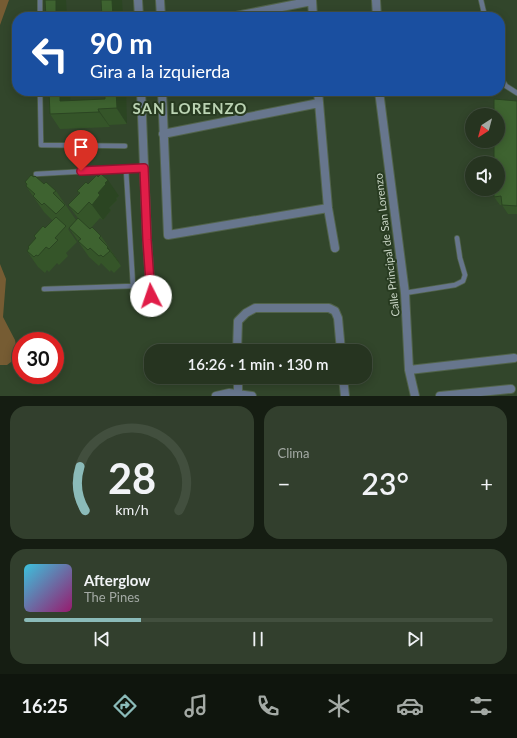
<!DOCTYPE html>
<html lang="es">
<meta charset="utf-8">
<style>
body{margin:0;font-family:Lato,sans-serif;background:#323f2d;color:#f1f3f6;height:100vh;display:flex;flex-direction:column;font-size:15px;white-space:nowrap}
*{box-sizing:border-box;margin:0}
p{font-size:13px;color:#a4aaa5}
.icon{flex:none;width:22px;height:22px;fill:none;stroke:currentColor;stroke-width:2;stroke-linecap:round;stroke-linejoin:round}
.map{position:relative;height:396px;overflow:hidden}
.drawer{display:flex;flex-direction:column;gap:10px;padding:10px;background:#151d12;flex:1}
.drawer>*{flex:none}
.top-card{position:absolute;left:12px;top:12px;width:493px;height:84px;border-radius:16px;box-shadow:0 2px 10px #0003,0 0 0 1px #424f3e;background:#1a4fa0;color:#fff;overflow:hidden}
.needle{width:26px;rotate:216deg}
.tools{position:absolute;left:465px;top:108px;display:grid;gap:8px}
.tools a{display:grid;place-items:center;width:40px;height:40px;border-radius:50%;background:#263420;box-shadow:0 2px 10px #0003,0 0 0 1px #424f3e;font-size:20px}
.speed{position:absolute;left:12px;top:332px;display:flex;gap:8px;font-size:20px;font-weight:700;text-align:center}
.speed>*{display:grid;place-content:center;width:52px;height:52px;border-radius:50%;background:#263420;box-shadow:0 2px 10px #0003,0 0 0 1px #424f3e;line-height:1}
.speed .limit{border:6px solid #d22;background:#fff;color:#111}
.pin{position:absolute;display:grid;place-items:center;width:34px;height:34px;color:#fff;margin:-41px -17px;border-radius:50% 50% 50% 0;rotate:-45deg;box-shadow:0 0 4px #0007}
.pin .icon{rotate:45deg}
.me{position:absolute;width:44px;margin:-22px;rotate:356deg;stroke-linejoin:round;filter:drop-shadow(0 0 3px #0008)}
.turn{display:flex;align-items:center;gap:14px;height:84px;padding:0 12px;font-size:18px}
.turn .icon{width:52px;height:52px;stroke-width:2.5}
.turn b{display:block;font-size:28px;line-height:34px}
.big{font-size:30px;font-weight:600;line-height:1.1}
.drawer .card{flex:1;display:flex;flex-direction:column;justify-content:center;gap:6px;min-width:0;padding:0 14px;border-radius:16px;background:#323f2d}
.drawer .dial{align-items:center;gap:0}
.dial svg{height:104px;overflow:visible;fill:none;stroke:#424f3e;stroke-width:7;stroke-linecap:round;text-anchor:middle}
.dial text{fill:#f1f3f6;stroke:none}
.song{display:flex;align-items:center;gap:12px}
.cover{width:48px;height:48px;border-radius:6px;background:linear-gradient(135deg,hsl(190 70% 55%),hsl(320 70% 35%))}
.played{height:4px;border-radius:2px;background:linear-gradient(90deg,#8bbbb9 25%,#424f3e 25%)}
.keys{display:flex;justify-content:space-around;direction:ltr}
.heat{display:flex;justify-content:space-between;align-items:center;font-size:22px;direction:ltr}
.drawer .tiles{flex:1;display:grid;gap:10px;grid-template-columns:1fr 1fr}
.card:last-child{grid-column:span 2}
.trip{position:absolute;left:144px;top:344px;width:228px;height:40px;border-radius:16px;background:#263420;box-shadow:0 2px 10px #0003,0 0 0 1px #424f3e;font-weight:600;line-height:40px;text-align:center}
.tab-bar{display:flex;height:64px;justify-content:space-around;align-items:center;background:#0f150d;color:#a4aaa5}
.tab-bar .icon{width:28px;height:28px}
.tab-bar .current{color:#8bbbb9}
.tab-bar b{font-size:18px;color:#f1f3f6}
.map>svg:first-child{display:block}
.green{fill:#765c33}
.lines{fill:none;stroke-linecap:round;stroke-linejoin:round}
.lane-casing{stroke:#51634a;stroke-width:6}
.street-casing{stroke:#51634a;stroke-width:10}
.lane{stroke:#67768d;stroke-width:4.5}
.street{stroke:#67768d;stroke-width:8}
.wall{fill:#355529}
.shaded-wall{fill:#2b4522}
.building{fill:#3e6330;stroke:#2b4522}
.route-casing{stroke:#92132f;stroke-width:10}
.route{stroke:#e11d48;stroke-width:7}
.labels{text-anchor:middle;stroke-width:4;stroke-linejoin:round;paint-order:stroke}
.street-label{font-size:11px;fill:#cbd7c7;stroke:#283b21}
.district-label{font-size:15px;font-weight:bold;letter-spacing:1px;fill:#bcd4b4;stroke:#283b21}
</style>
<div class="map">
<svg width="517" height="396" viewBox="0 0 517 396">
<rect width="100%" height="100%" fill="#32462b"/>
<path class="green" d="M0,0H9L0,25Z
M0,264L6,279L3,317L15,340L17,350L15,359L7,365H0Z"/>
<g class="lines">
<defs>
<path id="lane" d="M40,0V17
M481,0L485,17
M500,77L506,86L517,93
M40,91L41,145L125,146
M36,174L144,168
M44,289L133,286L126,169
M405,293L455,285L463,281L465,275L460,258L457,238"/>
<path id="street" d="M138,0L139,17
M160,0L161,17
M312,0L313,17
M376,0L377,17
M231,17L312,1
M141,91L147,240L151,296
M162,91L168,235L328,208
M318,91L328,208L335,248
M379,91L405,293L409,370L415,396
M163,134L319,103
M237,351L238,321L246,313L255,308H329L335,311L338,318L341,351
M409,370L514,358
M238,377V393
M343,377L345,396
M216,396L229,393L252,396
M440,396L511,389"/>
</defs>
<use href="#lane" class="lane-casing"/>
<use href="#street" class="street-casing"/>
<use href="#lane" class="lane"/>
<use href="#street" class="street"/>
</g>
<path class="wall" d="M49,91H70V101L105,99V91L127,124L109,125L110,127L60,129L50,114Z
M402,91H473V97H406Z
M517,101V214H508L502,205H500L494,197Z
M34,177L44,184L56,191L76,220L68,229L77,242L66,253L68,256L59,265L57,263L49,272L47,270L45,273L38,267L27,251L29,249L28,247L36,238L34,236L45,228L53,221L44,212L26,186L27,185L25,182Z
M88,184L119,196L116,198L117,200L109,208L111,210L103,220L100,218L90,229L101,236L119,262V263L121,266L114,273L111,270L110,272L101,263L99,266L89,257L69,228L78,218L68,205L79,194L77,191Z"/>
<path class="shaded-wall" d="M56,0H66L67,17H56Z
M112,0H122L123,17H113Z
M60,91H70L71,113L60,101Z
M116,91H126L127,124L117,108Z
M469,91H473V97Z
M98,109L109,125L110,127L99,112Z
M108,180L119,196L116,198L117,200L109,208L111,210L103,220L92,205L98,193Z
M108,247L119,262V263L110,251L107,248Z"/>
<path class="building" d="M45,0H56V17H46Z
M101,0H112L113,17H102Z
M49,91H60V101L105,99V91H116L117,108L98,109L99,112L50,114Z
M494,99L517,101V206L502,205L501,196L494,197V189H498V163H494V141H498V115H494Z
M101,174L108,180L105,183L106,184L98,193L100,195L92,205L89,202L78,214L68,205L80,193L77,191L86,182L88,184L97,175L98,177Z
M31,175L34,177L35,176L44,184L46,182L56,191L53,193L65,205L56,214L44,203L42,205L33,196L35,194L26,186L27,184L25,182Z
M56,217L66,226L55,238L58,240L49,249L46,247L38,256L36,255L34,257L27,251L29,248L28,247L36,238L34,236L43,226L45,228Z
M78,218L90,229L92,227L101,236L99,238L108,247L107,248L110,251L103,257L101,255L99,256L90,248L88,250L78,241L81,239L69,228Z"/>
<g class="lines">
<defs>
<path id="route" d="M81,171L144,168L147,240L151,296"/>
</defs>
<use href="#route" class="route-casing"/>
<use href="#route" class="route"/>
</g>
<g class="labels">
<g class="street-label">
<text transform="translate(387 245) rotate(-97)" y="4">Calle Principal de San Lorenzo</text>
</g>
<g class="district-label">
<text x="190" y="114">SAN LORENZO</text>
</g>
</g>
</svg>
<div class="tools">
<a><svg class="needle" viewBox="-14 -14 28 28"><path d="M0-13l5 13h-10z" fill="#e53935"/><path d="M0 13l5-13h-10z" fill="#a4aaa5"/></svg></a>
<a><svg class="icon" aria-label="sound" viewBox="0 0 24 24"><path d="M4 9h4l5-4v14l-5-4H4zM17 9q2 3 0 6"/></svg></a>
</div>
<div class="speed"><div class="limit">30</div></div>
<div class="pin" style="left:81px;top:171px;background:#d93025"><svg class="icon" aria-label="arrive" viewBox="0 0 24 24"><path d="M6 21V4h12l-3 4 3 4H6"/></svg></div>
<svg class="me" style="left:151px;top:296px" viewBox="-20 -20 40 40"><circle r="19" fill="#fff"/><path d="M0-13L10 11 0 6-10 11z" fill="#e11d48"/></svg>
<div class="trip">16:26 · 1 min · 130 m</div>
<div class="top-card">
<div class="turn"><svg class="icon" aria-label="left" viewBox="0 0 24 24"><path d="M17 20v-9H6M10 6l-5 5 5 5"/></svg><div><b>90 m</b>Gira a la izquierda</div></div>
</div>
</div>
<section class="drawer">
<div class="tiles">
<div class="card dial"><svg viewBox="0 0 100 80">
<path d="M14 69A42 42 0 1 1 86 69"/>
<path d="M14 69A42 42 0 0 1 10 35" stroke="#8bbbb9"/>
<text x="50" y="56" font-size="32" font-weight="700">28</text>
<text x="50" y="72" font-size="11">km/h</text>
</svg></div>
<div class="card"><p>Clima</p>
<div class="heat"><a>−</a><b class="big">23°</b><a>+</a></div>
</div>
<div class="card">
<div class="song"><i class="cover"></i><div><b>Afterglow</b><p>The Pines</p></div></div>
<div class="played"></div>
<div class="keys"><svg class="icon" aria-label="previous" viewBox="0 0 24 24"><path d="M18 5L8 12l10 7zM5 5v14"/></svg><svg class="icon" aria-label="pause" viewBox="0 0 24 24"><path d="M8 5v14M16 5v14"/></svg><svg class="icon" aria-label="next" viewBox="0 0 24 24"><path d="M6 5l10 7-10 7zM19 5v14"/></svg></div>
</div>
</div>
</section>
<nav class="tab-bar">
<b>16:25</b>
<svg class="icon current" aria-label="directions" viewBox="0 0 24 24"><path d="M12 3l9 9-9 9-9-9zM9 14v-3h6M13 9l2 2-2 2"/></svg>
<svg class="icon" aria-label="music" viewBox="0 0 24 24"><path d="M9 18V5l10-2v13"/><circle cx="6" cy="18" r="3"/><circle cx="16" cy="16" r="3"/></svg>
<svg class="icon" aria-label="phone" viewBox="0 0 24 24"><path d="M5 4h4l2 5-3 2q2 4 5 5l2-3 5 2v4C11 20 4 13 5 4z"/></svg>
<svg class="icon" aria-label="climate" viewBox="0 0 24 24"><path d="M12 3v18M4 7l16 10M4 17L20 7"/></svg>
<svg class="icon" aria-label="car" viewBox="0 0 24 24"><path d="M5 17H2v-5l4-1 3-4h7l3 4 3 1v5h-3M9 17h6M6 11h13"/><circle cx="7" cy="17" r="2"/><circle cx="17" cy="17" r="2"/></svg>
<svg class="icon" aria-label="filters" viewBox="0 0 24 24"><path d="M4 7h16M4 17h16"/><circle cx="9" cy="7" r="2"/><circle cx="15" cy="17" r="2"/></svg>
</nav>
